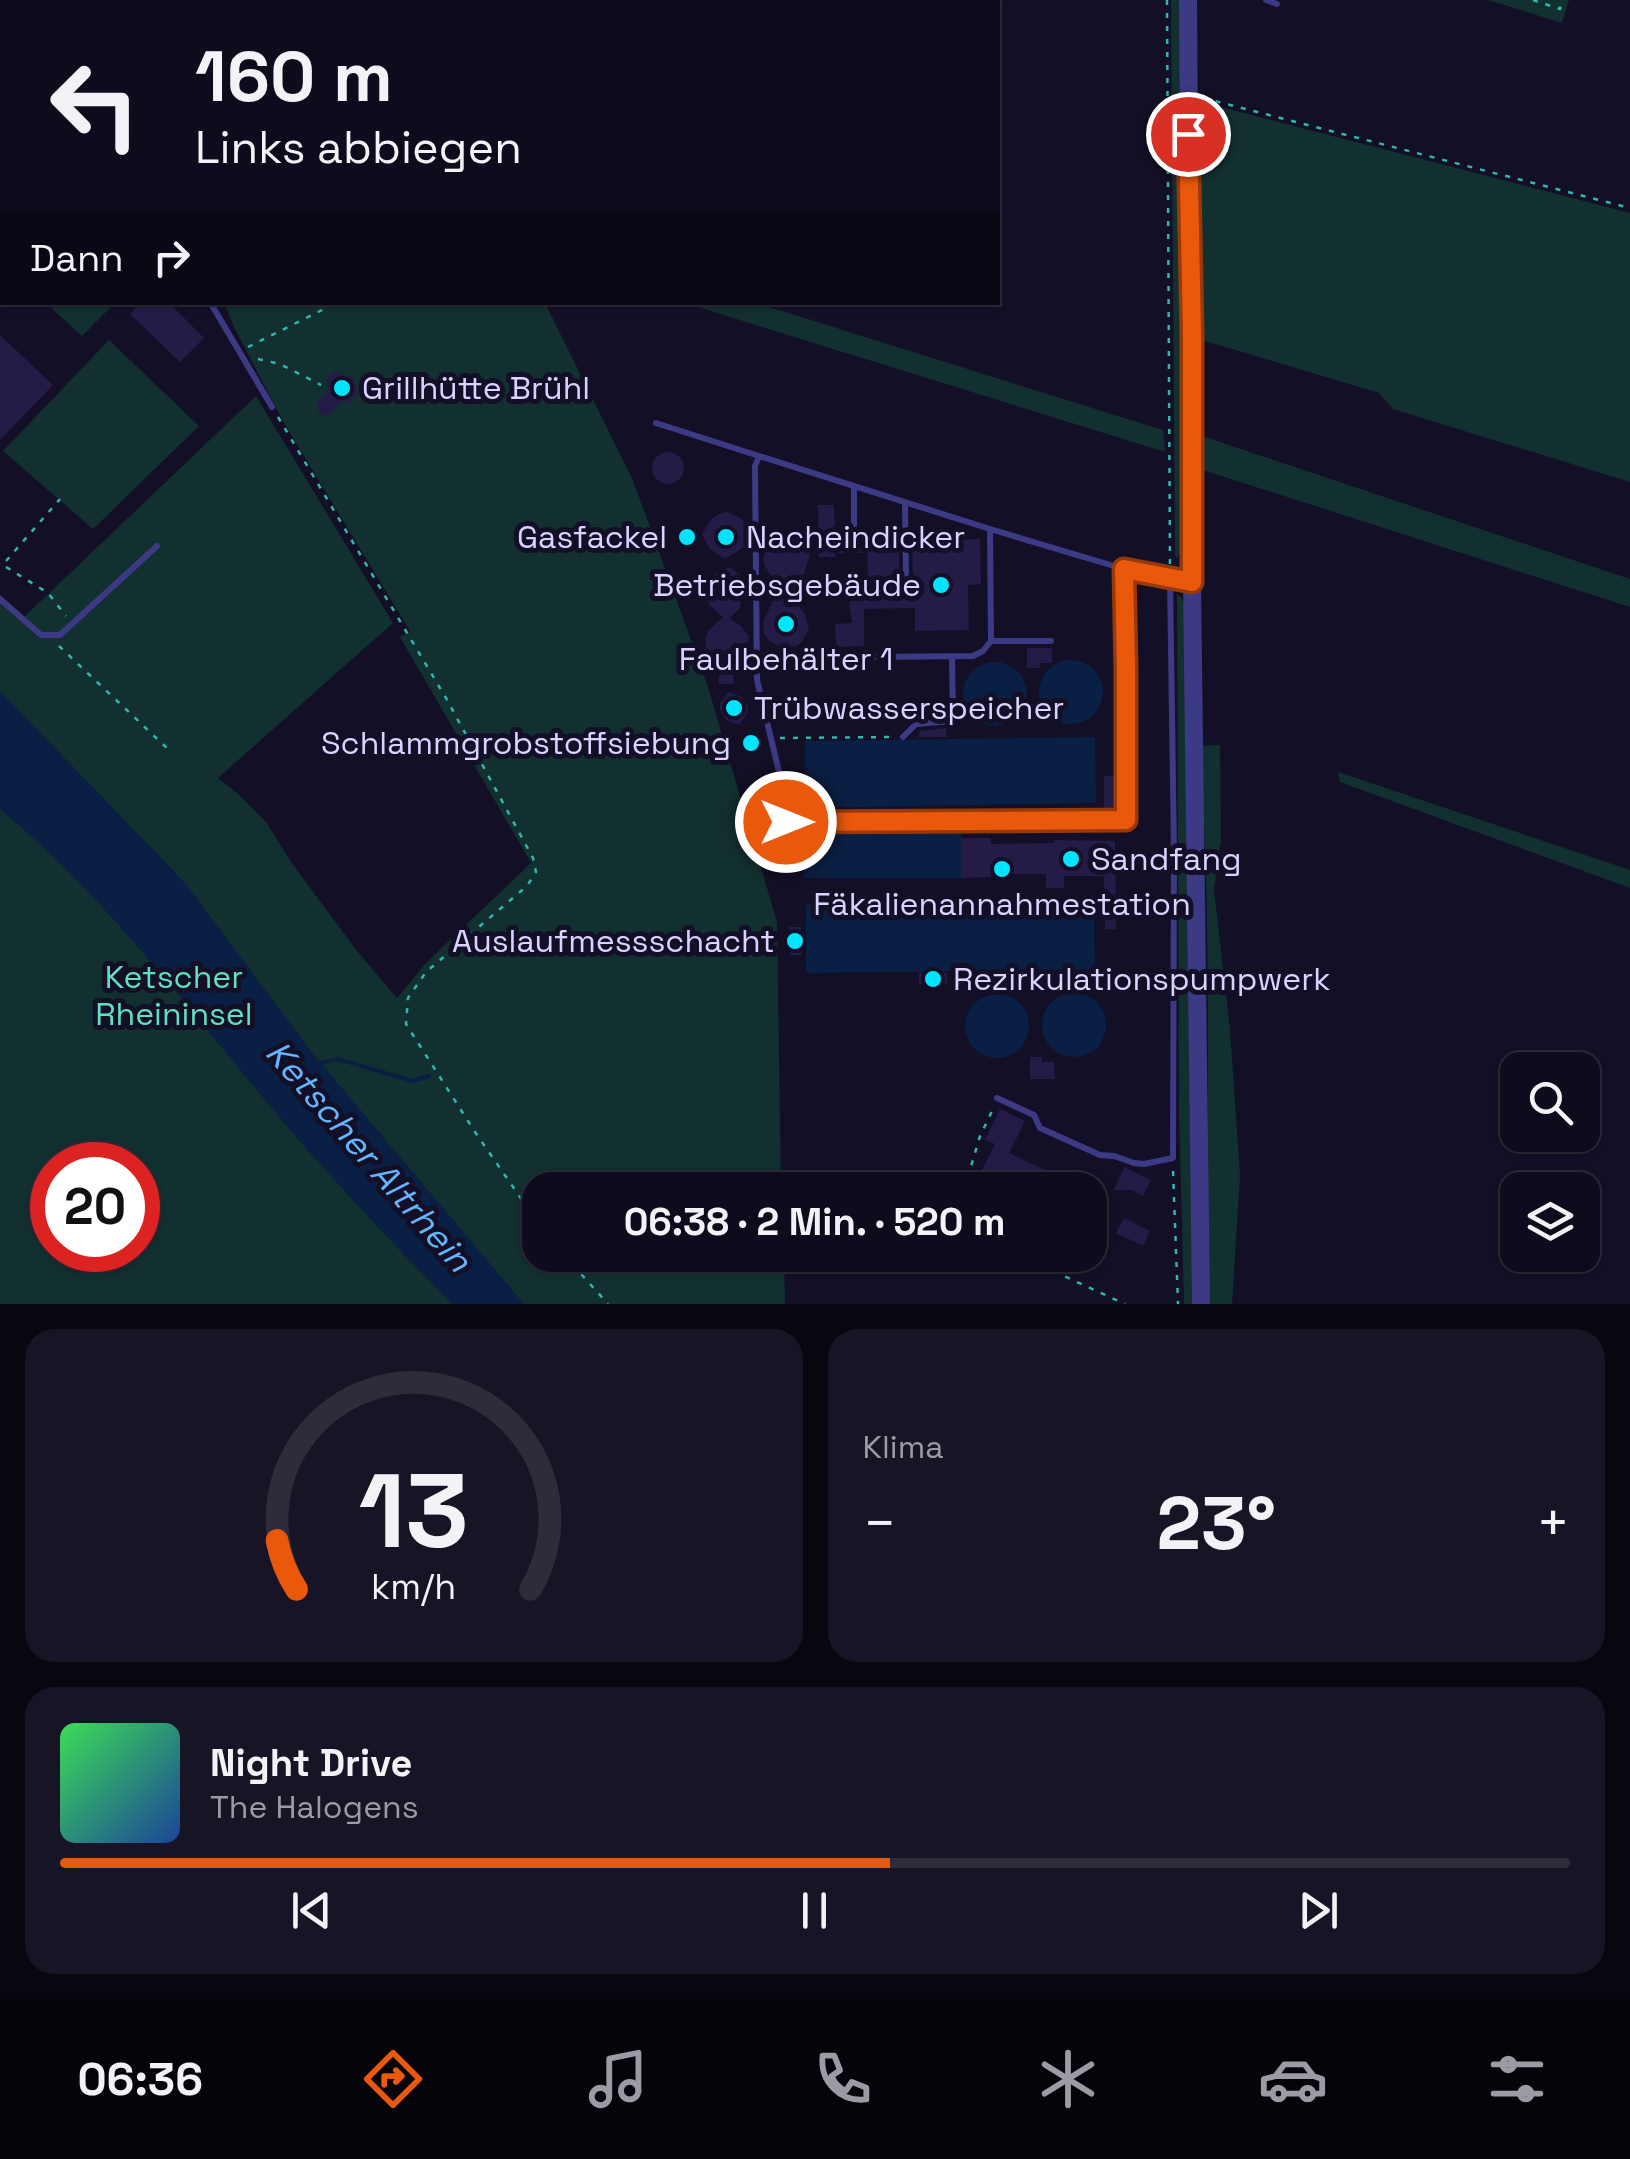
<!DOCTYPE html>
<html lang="de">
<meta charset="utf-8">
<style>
body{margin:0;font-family:"Space Grotesk",sans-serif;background:#171425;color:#f1f3f6;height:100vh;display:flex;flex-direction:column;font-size:38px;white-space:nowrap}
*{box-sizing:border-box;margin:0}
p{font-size:32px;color:#9b9ba3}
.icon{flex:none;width:55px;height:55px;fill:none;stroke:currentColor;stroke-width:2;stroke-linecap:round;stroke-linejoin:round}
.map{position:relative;height:1304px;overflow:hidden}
.panel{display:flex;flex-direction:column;gap:25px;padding:25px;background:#08060f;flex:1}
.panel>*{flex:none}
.banner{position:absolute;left:0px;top:0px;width:1000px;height:305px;box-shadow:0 2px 8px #0004,0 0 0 2px #2e2b3b;background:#0e0b1c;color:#f1f3f6;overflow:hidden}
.fabs{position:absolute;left:1500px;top:1052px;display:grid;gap:20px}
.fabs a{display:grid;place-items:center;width:100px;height:100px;border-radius:20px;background:#0e0b1c;box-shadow:0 2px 8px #0004,0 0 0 2px #2e2b3b;font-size:50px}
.speed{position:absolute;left:30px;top:1142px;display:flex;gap:20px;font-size:50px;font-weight:700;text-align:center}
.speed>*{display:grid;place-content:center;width:130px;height:130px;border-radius:50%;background:#0e0b1c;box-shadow:0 2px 8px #0004,0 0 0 2px #2e2b3b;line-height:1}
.speed .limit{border:15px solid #d22;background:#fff;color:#111}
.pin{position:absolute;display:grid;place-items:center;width:85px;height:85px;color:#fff;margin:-42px;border:5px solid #fff;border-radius:50%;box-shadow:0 2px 10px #0007}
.me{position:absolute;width:110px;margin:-55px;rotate:90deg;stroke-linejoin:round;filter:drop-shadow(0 0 8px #0008)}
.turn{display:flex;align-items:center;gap:35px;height:210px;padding:0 30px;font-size:45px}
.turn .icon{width:130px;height:130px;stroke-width:2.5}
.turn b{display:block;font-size:70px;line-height:85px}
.then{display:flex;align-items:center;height:95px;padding:0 30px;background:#0003;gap:20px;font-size:38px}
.big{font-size:75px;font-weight:800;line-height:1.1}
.panel .widget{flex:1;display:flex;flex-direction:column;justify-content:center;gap:15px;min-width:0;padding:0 35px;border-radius:30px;background:#171425}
.panel .dial{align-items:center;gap:0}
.dial svg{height:260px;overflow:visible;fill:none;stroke:#2e2b3b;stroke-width:7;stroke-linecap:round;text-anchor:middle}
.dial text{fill:#f1f3f6;stroke:none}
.song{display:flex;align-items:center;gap:30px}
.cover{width:120px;height:120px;border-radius:15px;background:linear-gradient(135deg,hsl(130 70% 55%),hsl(220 70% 35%))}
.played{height:10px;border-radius:5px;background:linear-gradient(90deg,#ea580c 55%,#2e2b3b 55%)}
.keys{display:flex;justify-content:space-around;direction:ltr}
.heat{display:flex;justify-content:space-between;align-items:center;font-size:55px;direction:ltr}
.panel .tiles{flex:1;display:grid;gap:25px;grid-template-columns:1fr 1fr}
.widget:last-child{grid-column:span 2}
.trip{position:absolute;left:522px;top:1172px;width:585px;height:100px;border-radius:30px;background:#0e0b1c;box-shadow:0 2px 8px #0004,0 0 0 2px #2e2b3b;font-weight:800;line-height:100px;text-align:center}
.tab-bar{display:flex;height:160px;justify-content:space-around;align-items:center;background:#06040b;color:#9b9ba3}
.tab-bar .icon{width:70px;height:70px}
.tab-bar .selected{color:#ea580c}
.tab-bar b{font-size:45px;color:#f1f3f6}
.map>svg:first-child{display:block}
.green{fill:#12302f;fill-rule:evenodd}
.water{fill:#0a1f44}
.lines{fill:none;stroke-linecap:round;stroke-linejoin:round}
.stream{stroke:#0a1f44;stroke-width:4}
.building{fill:#241b47}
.path{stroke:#2fb8b0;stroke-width:2.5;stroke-dasharray:5 8;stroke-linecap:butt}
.service{stroke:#3d3a85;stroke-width:6}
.tertiary{stroke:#3d3a85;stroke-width:18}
.secondary{stroke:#6f6bff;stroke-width:20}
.route-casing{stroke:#983908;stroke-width:25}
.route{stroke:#ea580c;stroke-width:18}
.poi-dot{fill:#00e5ff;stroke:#130f26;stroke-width:4}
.labels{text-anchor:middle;stroke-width:10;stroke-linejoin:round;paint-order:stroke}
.poi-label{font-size:32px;fill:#d9d4ff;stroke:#130f26;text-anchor:start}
.park-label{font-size:32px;fill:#5fe0c0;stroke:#130f26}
.water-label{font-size:35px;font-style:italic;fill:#62b6ff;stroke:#130f26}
</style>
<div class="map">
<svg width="1630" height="1304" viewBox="0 0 1630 1304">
<rect width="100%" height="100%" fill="#130f26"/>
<path class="green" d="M0,0H254L251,2H2V249L0,251Z
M1171,0H1181L1185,436L1182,548L1177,559L1175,555Z
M1488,0H1569L1562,23Z
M1199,104L1217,106L1630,213V482L1393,409L1379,393L1202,340Z
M46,303H115L82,336Z
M224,303H545L631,476L644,510L708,687L777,922L781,1190H540V1255H784L785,1304H0V595L23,618L256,396L393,623L218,778L238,794L266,822L291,862L357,951L397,998L426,963L531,863L400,637L410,631L284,423L235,329ZM52,1165H138V1250H52Z
M685,303H756L1163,430L1165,452Z
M109,340L199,426L93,529L3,451Z
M1202,436L1630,579V607L1203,470Z
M1177,594L1181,597L1184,605L1195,1304H1184L1179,1113Z
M1220,745L1221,839L1214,889L1230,1029L1240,1175L1232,1304H1207C1207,1118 1212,932 1200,746Z
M1338,772L1630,870V888L1340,782Z"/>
<path class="water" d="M1039 692a32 32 0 1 1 64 0a32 32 0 1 1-64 0Z
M963 694a32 32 0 1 1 64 0a32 32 0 1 1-64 0Z
M0,691L187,885L314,1055L524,1304H452C397,1248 342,1190 291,1131C197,1021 112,902 0,809Z
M1095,737L1096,803L806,808L805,741Z
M804,832H961V878H804Z
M1094,901L1095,970L806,973V905Z
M1042 1025a32 32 0 1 1 64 0a32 32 0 1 1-64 0Z
M965 1026a32 32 0 1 1 64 0a32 32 0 1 1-64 0Z"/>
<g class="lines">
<path class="stream" d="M320,1063L338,1059L412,1081L429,1076"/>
</g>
<path class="building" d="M141,302H168L204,338L180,362L130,314Z
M0,335L53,385L0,440Z
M334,372L353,377L358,394L348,403L342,401L329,416L319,413L317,403L328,389L326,380Z
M652 468a16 16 0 1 1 32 0a16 16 0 1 1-32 0Z
M818,505H834L835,538L879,537L882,523L886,520L892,522L894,537H899V580L905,586L910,584L913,580L912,537H926V540L980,539L981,584L968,585L969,630L915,631V608L864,609V646L836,647L835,624L852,623L849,605L856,587H868L867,553H835V557H819Z
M728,512L742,519L748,533L744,547L725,559L710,549L702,534L711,519L721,513Z
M786,534L800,540L811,552L802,580H824V594H810V597H791L805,614L809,628L802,642L797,646L782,648L769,641L763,632L764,619L775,597H763V585H777L765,566L763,558L767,544L779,535Z
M729,567L743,577L741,596L747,586H749V598H741L740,608L730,618L742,627L749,637L744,655L733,663L734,684H719V664L707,653L705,642L708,631L723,617L710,606L704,591L711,576Z
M1027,648H1052V663H1039L1040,668H1027Z
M729,692L742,697L748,707L747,714L739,725L726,720L720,710V703Z
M946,728V737H918L919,731Z
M758,732L762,748L744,753L740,737Z
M1104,776H1115V809H1104Z
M752,812H765V828H752Z
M961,838H991V844L1054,843V840L1115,841L1116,929H1105L1104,876H1064V888H1046V874H991V877L961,878Z
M789,927H801V955H790Z
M919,973H947V984H919Z
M1030,1057H1042V1062H1054L1055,1079H1030Z
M1000,1109L1025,1121L1009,1153L1087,1190H1025L982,1170L995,1144L985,1140Z
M1124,1167L1151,1180L1143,1196L1132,1190H1114Z
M1124,1218L1150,1231L1143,1246L1116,1233Z"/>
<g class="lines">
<path class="path" d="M1167,0L1170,568
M1533,0L1560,9L1562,0
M1203,98L1630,208
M248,347L338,302
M258,359L280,364L321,385
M278,417L446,698L533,858L536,872L527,886L426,972L408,998L406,1024L475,1132L540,1226
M6,561L60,499
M6,567L48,593L66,616
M59,646L169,750
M780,738L892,737
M1173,1171L1178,1304
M964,1190L980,1136L993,1109
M564,1255L608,1304
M1018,1255L1125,1304"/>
<path class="service" d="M1266,0L1277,4
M339,2L341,0
M0,296L2,292
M210,302L272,407
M656,423L759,456
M905,502L906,579
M854,525V486
M1124,569L1126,820L787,821L786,801L757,680L755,466L759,456L990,529L1124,569L1189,582
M0,599L41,635H60L157,546
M991,641H1051
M757,658L973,656L983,651L991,641L990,529
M903,737L916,724L953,721L952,657
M997,1098L1034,1115L1040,1128L1100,1155L1114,1156L1134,1163L1144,1164L1173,1158L1174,852L1170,579"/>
<path class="tertiary" d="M1188,0L1192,582L1201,1304"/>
<path class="secondary" d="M274,2L276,0
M0,275L2,274"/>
</g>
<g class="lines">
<defs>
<path id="route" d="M786,822L1126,820V669L1124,569L1192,582V333L1188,134"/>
</defs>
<use href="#route" class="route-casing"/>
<use href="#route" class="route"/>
</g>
<g class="poi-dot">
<circle cx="342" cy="388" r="10"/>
<circle cx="687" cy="537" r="10"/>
<circle cx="726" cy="537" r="10"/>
<circle cx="941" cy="585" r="10"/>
<circle cx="786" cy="624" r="10"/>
<circle cx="734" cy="708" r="10"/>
<circle cx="751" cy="743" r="10"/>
<circle cx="1071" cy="859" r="10"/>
<circle cx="1002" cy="869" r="10"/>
<circle cx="795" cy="941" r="10"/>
<circle cx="933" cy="979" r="10"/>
</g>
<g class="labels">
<g class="poi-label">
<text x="362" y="399">Grillhütte Brühl</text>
<text x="667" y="548" text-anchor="end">Gasfackel</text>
<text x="746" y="548">Nacheindicker</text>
<text x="921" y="596" text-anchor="end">Betriebsgebäude</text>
<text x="786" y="670" text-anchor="middle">Faulbehälter 1</text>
<text x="754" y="719">Trübwasserspeicher</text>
<text x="731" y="754" text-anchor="end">Schlammgrobstoffsiebung</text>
<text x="1091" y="870">Sandfang</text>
<text x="1002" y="915" text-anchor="middle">Fäkalienannahmestation</text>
<text x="775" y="952" text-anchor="end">Auslaufmessschacht</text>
<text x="953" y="990">Rezirkulationspumpwerk</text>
</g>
<g class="park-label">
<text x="174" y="988">Ketscher<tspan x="174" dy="37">Rheininsel</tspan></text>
</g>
<g class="water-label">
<text transform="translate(369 1156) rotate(49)" y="12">Ketscher Altrhein</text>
</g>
</g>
</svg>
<div class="fabs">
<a><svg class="icon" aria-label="search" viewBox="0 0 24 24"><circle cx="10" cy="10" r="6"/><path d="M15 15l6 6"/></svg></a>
<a><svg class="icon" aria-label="layers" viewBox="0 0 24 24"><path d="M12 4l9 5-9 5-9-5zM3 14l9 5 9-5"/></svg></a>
</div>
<div class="speed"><div class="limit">20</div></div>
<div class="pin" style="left:1188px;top:134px;background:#d93025"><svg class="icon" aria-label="arrive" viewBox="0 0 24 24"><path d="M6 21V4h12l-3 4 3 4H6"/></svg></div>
<svg class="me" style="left:786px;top:822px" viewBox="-20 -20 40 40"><circle r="17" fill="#ea580c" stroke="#fff" stroke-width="3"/><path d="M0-11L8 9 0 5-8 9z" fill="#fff"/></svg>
<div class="trip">06:38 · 2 Min. · 520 m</div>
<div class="banner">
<div class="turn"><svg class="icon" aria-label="left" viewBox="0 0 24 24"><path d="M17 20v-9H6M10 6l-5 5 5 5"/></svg><div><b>160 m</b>Links abbiegen</div></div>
<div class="then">Dann<svg class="icon" aria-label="right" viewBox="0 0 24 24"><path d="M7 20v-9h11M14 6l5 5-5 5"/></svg></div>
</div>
</div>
<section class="panel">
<div class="tiles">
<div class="widget dial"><svg viewBox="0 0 100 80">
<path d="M14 69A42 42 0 1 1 86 69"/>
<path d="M14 69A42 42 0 0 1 8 54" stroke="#ea580c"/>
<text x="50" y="56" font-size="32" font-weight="700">13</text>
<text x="50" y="72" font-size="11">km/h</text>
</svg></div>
<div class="widget"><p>Klima</p>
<div class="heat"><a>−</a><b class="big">23°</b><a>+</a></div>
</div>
<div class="widget">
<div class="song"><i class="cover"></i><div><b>Night Drive</b><p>The Halogens</p></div></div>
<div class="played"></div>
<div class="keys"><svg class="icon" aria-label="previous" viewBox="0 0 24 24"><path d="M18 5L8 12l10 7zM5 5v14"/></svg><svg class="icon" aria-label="pause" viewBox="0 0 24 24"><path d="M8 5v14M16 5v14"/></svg><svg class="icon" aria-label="next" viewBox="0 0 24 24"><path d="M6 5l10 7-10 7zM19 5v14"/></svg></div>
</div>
</div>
</section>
<nav class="tab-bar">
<b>06:36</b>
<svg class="icon selected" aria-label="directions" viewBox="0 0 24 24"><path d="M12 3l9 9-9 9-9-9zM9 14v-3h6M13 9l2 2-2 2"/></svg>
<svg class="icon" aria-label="music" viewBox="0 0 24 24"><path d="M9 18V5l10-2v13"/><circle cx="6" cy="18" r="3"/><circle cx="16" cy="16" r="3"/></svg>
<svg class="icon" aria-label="phone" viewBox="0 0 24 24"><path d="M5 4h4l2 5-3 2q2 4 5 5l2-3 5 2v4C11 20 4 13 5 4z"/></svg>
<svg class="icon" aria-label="climate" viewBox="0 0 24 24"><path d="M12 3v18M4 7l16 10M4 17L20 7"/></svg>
<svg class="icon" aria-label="car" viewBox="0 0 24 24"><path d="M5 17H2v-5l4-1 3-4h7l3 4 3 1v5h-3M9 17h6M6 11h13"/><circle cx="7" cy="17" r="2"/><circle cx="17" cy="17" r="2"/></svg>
<svg class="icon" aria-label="filters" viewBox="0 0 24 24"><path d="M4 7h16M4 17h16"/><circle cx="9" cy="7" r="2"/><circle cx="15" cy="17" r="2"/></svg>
</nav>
